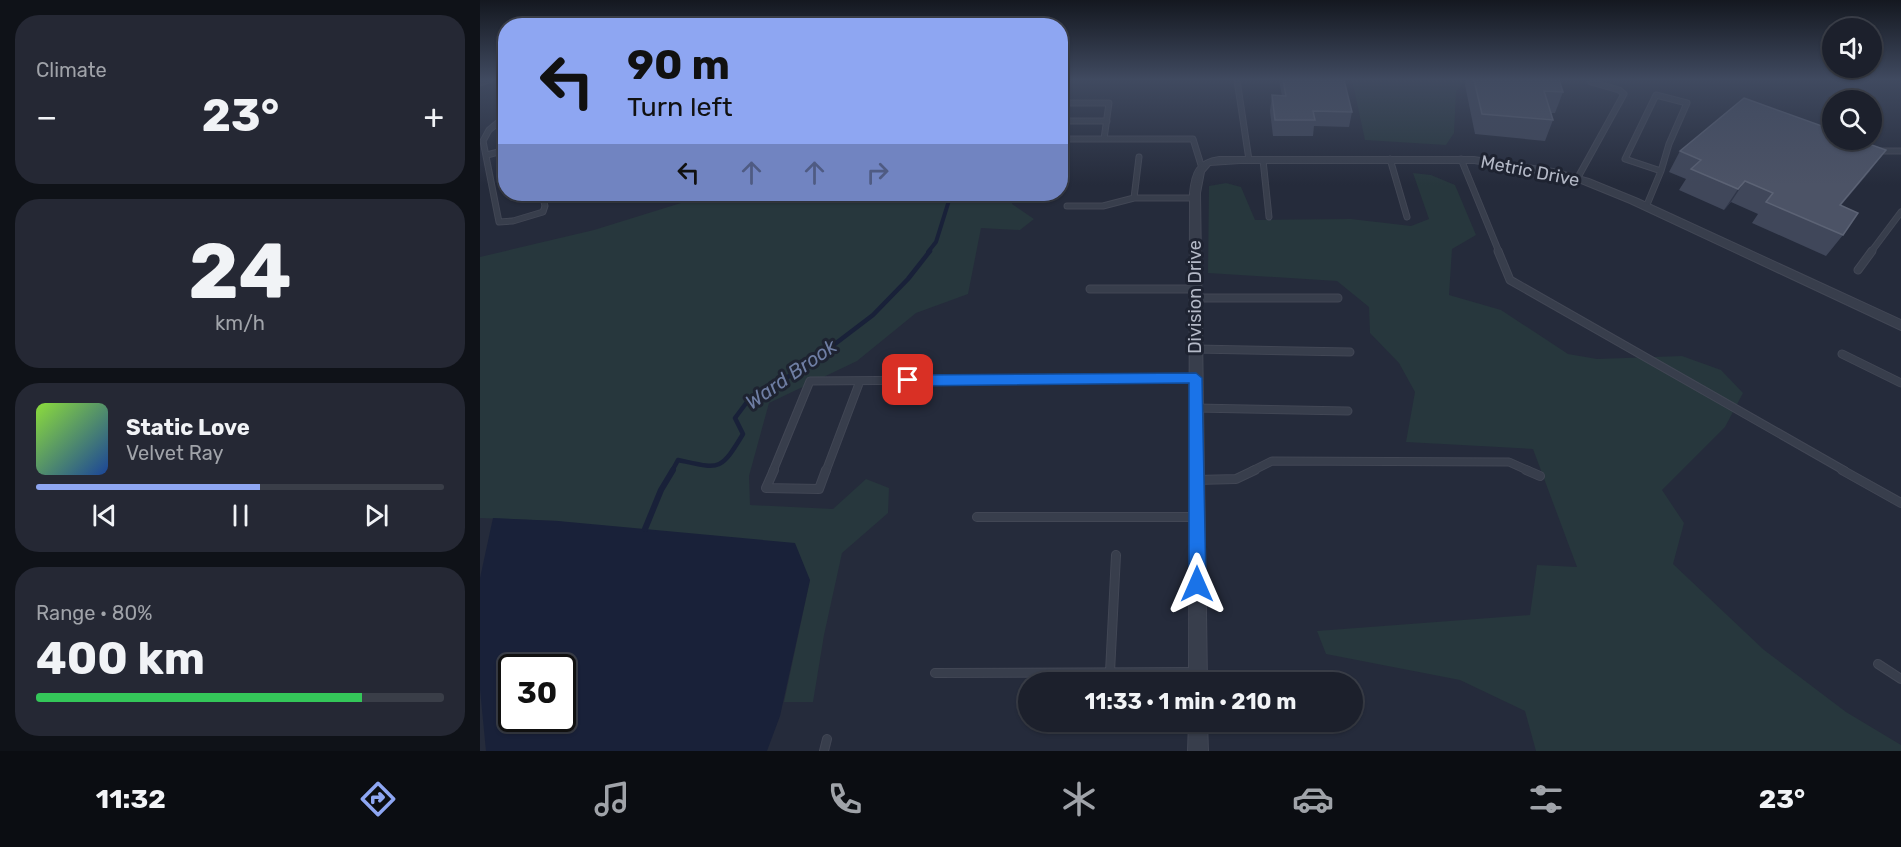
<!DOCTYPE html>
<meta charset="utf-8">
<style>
body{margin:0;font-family:Rubik,sans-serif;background:#252834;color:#f1f3f6;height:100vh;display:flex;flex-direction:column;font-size:22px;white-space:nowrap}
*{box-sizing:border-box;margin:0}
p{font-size:20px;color:#a0a3a9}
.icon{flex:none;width:33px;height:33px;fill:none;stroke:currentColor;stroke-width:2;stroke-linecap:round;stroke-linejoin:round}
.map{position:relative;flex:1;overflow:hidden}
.side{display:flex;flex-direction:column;gap:15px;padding:15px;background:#0f1218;width:480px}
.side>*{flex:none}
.banner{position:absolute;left:18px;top:18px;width:570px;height:183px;border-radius:24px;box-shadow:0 2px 4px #0004,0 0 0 2px #3a3e48;background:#8ea6f2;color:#111;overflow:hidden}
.tools{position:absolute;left:1342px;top:18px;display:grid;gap:12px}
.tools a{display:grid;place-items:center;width:60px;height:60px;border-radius:50%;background:#1c202c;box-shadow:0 2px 4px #0004,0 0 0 2px #3a3e48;font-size:30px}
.speed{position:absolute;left:18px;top:654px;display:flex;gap:12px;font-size:30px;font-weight:700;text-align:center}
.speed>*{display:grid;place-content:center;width:78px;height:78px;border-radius:50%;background:#1c202c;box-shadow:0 2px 4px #0004,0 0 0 2px #3a3e48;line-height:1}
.speed .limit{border:3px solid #111;border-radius:9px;background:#fff;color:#111}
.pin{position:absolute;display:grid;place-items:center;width:51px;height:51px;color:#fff;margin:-26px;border-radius:12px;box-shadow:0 3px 9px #0006}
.me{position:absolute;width:66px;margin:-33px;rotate:0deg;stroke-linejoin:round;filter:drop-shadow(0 0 4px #0008)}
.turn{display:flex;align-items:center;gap:21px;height:126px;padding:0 30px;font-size:27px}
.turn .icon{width:78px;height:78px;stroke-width:2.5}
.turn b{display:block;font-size:42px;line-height:51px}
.lanes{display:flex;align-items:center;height:57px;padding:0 30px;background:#0003;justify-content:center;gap:30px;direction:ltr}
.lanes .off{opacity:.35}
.big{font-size:45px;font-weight:700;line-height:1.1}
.side .tile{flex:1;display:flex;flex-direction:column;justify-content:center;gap:9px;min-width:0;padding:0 21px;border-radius:24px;background:#252834}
.side .dial{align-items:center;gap:0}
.dial b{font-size:78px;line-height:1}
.song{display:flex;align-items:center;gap:18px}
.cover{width:72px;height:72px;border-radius:9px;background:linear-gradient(135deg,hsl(90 70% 55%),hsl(220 70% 35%))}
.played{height:6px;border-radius:3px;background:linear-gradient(90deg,#8ea6f2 55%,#3a3e48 55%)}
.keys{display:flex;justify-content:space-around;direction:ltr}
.heat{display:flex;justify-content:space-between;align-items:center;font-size:33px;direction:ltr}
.charge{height:9px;border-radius:4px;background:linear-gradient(90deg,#34c759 80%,#3a3e48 0)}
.trip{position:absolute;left:538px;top:672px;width:345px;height:60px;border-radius:30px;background:#1c202c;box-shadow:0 2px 4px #0004,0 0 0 2px #3a3e48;font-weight:700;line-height:60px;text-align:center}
.tab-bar{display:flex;height:96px;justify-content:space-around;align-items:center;background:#0b0d12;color:#a0a3a9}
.tab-bar .icon{width:42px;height:42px}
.tab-bar .active{color:#8ea6f2}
.tab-bar b{font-size:27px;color:#f1f3f6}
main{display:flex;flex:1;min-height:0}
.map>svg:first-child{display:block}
.green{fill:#27373d}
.water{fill:#192139;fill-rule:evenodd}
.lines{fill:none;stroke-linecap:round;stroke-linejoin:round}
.stream-far2{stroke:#192139;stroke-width:4}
.stream-far1{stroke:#192139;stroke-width:4.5}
.stream{stroke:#192139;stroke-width:6}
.service-far2-casing{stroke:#424755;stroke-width:7}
.service-far1-casing{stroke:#424755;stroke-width:9}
.service-casing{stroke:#424755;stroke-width:10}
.minor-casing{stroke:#424755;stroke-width:2}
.service-far2{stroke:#383e4c;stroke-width:5}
.service-far1{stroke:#383e4c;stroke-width:7}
.service{stroke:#383e4c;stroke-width:8}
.minor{fill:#383e4c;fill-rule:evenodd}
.wall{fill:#40475a}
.shaded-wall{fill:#303649}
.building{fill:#4c5366;stroke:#5c6375;stroke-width:1.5}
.route{fill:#1a73e8;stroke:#114b97;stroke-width:1.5}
.labels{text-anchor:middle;stroke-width:6;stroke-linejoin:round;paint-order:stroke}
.street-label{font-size:18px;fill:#b4b9c7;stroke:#1e2331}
.water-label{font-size:20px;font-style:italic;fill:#6f7ea4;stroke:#1e2331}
</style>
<main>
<section class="side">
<div class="tile"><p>Climate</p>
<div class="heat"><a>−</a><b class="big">23°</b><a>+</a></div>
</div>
<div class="tile dial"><b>24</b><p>km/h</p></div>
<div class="tile">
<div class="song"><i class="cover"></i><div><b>Static Love</b><p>Velvet Ray</p></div></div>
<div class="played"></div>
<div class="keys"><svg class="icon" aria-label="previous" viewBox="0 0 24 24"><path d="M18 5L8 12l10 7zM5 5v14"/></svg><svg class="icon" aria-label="pause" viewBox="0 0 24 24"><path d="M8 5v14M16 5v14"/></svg><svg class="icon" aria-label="next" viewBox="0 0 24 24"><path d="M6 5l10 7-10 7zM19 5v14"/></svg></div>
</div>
<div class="tile"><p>Range · 80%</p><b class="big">400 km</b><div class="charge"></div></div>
</section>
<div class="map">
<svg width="1421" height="751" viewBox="0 0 1421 751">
<rect width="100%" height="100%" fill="#252b3b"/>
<path class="green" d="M872,80H984L976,92L974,133L966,145L885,140Z
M933,173L951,175L975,185L996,235L972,249L969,295L1021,310L1088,354L1117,359L1202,356L1241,370L1263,393L1245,427L1182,490L1204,523L1193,564L1284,650L1366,712L1421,745V751H1056L1045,711L980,680L846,654L837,631L1050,615L1057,565L1097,567L1053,449L926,442L935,392L919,363L890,333L889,307L857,281L728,273L729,186L746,183L761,187L775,220L871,219L931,226L949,219Z
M230,194H535L532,204L554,219L540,230L501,228L488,294L436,313L377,361L289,403L269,476L270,505L353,509L386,479L409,488L408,513L362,553L344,635L333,702H304L330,580L78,521L0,518V257L114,230Z"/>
<path class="water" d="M13,518L78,521L315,543L330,580L300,716L287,751H6L0,689V578ZM32,668H82V718H32Z"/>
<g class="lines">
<path class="stream-far2" d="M448,252L456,242L471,194"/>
<path class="stream-far1" d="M192,471L198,460C240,469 240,472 263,434L255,418L270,398L322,369L393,315L428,279L450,251"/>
<path class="stream" d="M165,529L181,490L193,470"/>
<defs>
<path id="service-far2" d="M757,80L769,160
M0,83L9,80
M1176,95L1207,103L1189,144L1181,171L1145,159Z
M580,103H629L624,139
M26,116L9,130L3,141L19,222L33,221L63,212L65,206L62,194
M580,121H627
M580,139H713L721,165
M1397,151H1421
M7,155L26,150
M659,157L654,198H715
M910,159L927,217
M981,159L1019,252
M783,160L789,217
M1097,179L1144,94L1139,90L1111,82
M587,206H623L654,198
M1166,207L1181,171
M1391,252L1421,212"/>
<path id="service-far1" d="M1018,251L1030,280L1365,471
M1378,270L1392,251
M610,289H715
M715,298H858
M716,349L870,352
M1362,354L1421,383
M716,408L868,411
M293,471L330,381L716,378
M346,471L380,381
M772,471L792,461L1029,462L1049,471"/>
<path id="service" d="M294,470L286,488L339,489L346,470
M1046,470L1060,476
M1362,470L1421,503
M717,480L756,479L775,470
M497,517H717
M1398,664L1421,679
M630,672L636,555
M455,673L718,672
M344,751L347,739"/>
<path id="minor" d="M739,157H994L1073,169L1109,179L1158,199L1421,320V330L1150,203L1101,183L1072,175L994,163H760L730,165L724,172L720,193L727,682H709L710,193C712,172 717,160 739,157Z
M709,722H727L728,751H708Z"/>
</defs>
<use href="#service-far2" class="service-far2-casing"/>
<use href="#service-far1" class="service-far1-casing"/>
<use href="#service" class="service-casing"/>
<use href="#minor" class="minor-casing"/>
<use href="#service-far2" class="service-far2"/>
<use href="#service-far1" class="service-far1"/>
<use href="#service" class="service"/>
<use href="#minor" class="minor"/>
</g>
<path class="wall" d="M799,80H864L872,112L869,127L834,126L833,136H793L790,111L792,95L802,96Z
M986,80H1079L1083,92L1075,113H1070L1073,120L1065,141L995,134L985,85Z
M1200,151L1390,171L1361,205L1363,235L1346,256L1272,223L1278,214L1251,202L1244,210L1199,190L1206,179L1189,172Z"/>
<path class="shaded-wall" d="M1406,150L1390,171L1344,226L1360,205Z
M1265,181L1251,202L1244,210L1258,189Z"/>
<path class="building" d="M803,80H864L872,112L833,111L835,120H795L792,95L806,96Z
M994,80H1079L1083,92L1064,91L1073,120L1002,114Z
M1264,98L1353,130V140H1378L1406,150L1360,205L1378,213L1363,235L1286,202L1293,193L1265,181L1258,189L1211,169L1221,160L1200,151Z"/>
<linearGradient id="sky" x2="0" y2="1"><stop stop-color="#141820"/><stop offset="0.43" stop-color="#404a60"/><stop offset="1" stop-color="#404a60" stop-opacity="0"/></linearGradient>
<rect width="1421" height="185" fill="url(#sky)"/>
<path class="route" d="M716,373L722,378L726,584L723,589L717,591L711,589L709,584V383L428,386L421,380L428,375Z"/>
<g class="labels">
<g class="street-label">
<text transform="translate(1050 171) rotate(11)" y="6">Metric Drive</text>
<text transform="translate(715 297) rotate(-90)" y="6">Division Drive</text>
</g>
<g class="water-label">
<text transform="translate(311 374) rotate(-35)" y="7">Ward Brook</text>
</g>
</g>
</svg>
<div class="tools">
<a><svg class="icon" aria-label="sound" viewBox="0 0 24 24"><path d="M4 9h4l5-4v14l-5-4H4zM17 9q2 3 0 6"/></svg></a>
<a><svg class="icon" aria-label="search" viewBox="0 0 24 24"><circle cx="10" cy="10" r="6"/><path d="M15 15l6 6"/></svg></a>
</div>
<div class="speed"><div class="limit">30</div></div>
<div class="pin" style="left:428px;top:380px;background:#d93025"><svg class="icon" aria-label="arrive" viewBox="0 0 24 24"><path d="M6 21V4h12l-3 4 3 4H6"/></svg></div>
<svg class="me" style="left:717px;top:584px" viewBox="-20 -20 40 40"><path d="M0-17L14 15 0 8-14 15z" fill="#1a73e8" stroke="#fff" stroke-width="4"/></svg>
<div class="trip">11:33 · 1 min · 210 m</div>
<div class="banner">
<div class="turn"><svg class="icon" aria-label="left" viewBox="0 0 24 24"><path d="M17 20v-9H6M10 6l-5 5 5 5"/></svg><div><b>90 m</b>Turn left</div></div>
<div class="lanes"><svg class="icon" aria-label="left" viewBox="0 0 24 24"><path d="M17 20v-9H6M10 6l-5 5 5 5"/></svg><svg class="icon off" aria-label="ahead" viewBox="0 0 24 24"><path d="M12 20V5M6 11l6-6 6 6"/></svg><svg class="icon off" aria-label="ahead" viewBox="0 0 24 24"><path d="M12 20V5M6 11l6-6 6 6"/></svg><svg class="icon off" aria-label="right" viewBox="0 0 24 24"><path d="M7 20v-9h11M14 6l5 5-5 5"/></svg></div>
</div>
</div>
</main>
<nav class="tab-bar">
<b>11:32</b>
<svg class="icon active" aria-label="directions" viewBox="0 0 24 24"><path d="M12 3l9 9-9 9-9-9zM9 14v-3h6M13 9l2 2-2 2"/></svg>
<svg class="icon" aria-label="music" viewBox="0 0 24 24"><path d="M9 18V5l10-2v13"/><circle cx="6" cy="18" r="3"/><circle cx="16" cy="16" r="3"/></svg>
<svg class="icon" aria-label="phone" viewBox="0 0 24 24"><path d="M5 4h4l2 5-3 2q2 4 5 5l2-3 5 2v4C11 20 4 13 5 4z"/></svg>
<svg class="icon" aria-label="climate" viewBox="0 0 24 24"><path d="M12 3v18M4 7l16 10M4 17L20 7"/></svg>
<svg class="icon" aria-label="car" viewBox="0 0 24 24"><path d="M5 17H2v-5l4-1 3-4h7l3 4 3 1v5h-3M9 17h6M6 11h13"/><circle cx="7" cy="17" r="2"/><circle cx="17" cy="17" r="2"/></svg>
<svg class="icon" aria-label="filters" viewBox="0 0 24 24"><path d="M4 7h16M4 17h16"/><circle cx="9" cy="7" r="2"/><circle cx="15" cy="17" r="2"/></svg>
<b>23°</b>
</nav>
